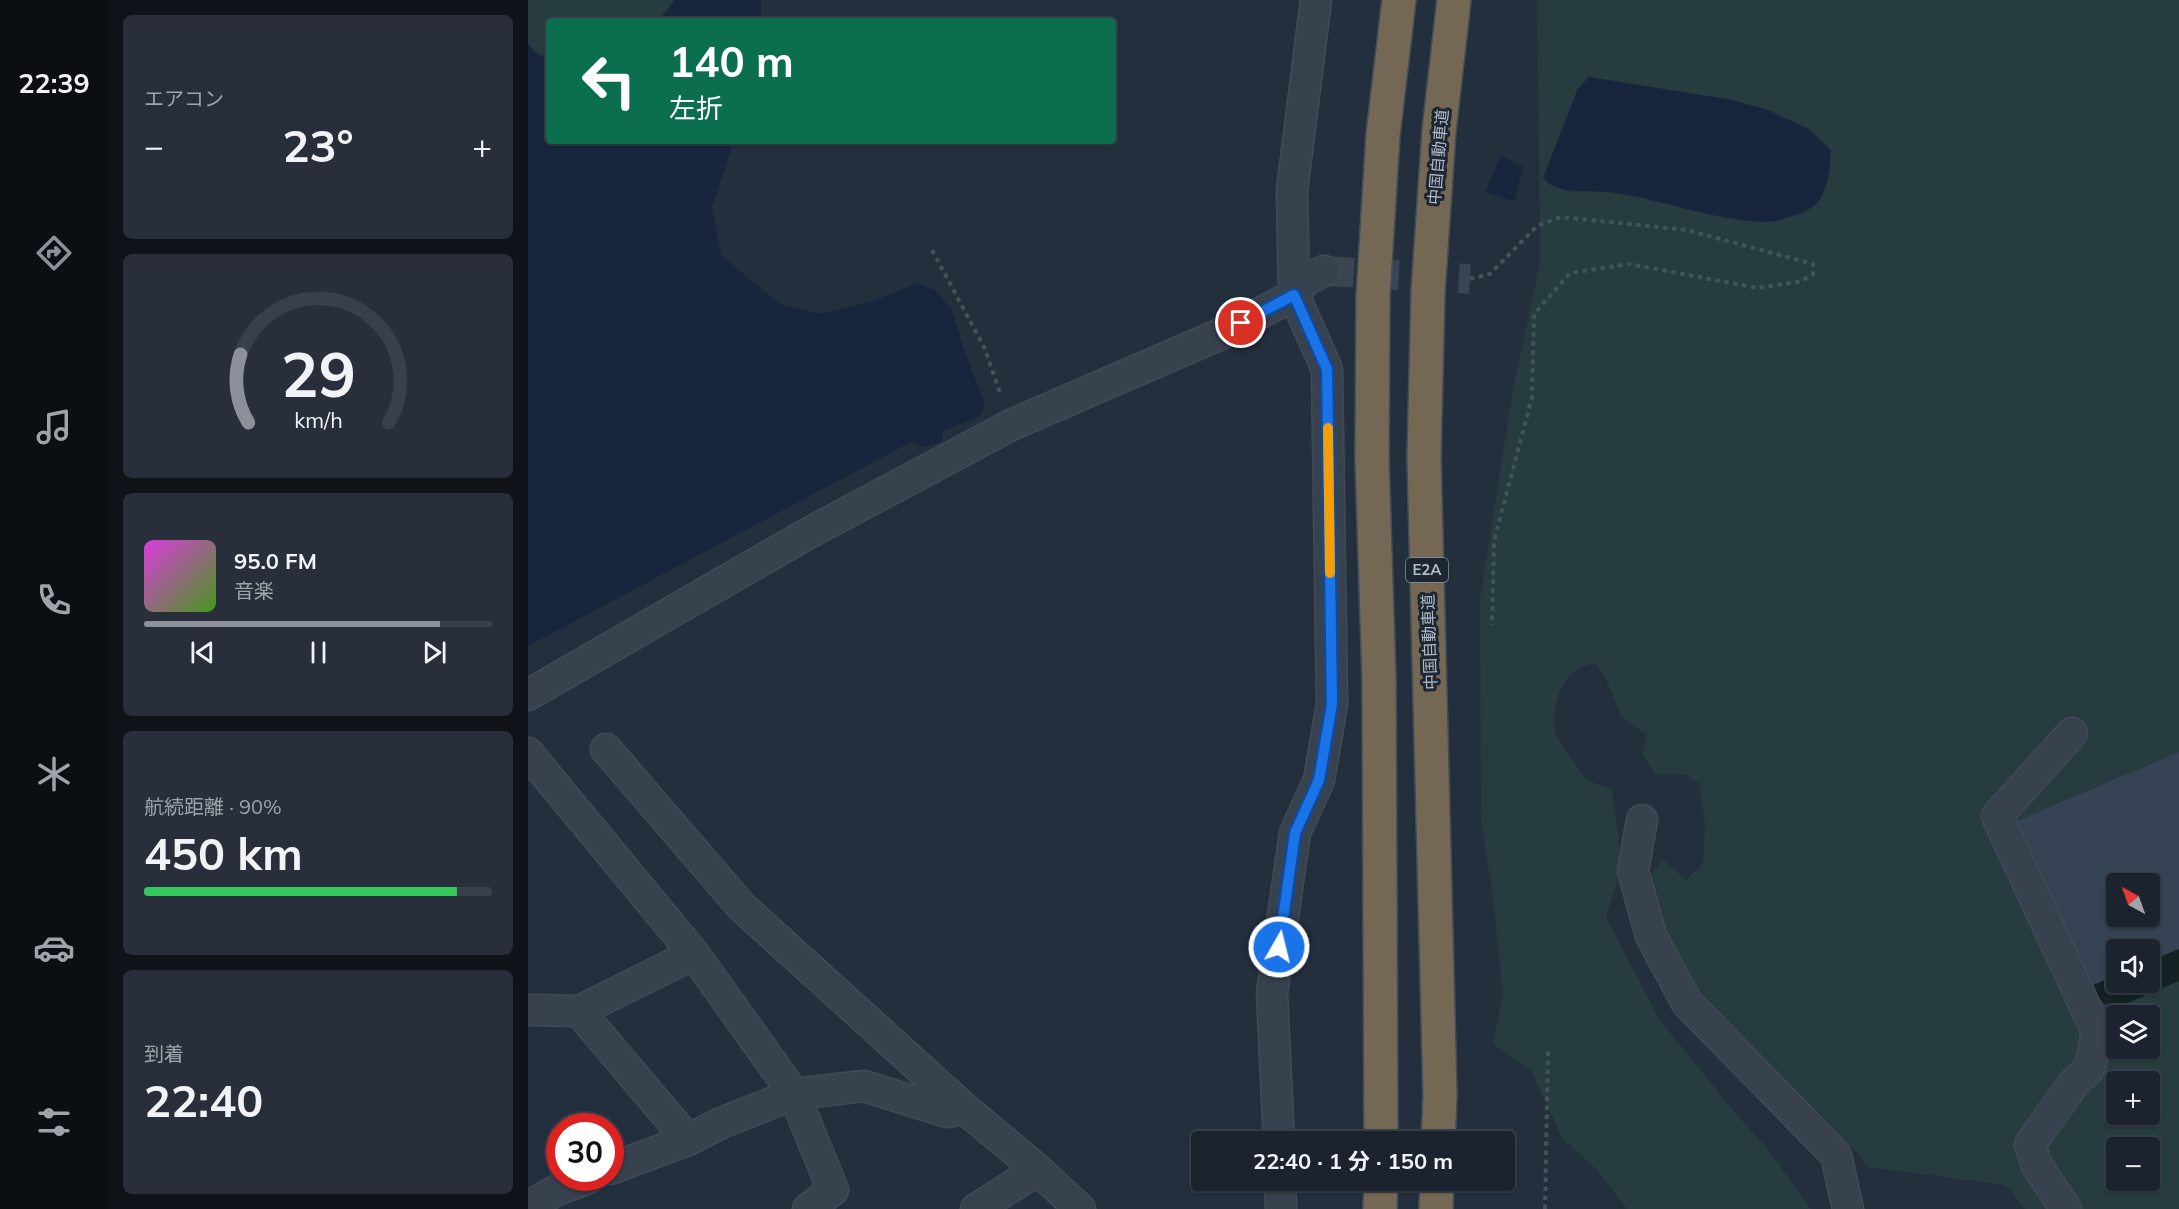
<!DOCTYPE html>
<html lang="ja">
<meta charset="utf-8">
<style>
body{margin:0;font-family:Mulish,"Noto Sans JP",sans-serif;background:#282f3a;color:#f1f3f6;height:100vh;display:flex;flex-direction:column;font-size:22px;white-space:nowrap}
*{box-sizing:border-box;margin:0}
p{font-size:20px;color:#a0a4aa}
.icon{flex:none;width:33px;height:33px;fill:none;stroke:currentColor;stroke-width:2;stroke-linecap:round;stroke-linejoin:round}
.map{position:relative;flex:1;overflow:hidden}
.panel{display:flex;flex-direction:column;gap:15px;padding:15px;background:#0f1319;width:420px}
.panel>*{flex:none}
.guide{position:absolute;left:18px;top:18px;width:570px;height:126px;border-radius:6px;box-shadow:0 2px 4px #0004,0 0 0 2px #39404a;background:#0b6e4f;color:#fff;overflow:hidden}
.needle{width:39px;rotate:319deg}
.controls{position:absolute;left:1578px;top:873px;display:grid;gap:12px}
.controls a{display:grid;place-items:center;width:54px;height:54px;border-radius:6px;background:#1b232e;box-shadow:0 2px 4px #0004,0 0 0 2px #39404a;font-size:30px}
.speed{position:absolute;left:18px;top:1113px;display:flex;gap:12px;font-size:30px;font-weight:700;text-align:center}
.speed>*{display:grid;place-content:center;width:78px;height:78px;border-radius:50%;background:#1b232e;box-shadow:0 2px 4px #0004,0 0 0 2px #39404a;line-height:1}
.speed .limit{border:9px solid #d22;background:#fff;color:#111}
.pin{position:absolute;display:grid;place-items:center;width:51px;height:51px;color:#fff;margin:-26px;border:3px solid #fff;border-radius:50%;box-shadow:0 2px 6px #0007}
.me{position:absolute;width:66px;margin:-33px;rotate:8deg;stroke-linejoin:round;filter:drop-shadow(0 0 4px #0008)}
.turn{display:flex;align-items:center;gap:21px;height:126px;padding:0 24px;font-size:27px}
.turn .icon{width:78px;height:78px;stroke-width:2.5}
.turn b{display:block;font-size:42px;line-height:51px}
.big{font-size:45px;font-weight:700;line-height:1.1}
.panel .card{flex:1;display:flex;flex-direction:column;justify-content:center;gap:9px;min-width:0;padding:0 21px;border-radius:9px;background:#282f3a}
.panel .dial{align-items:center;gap:0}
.dial svg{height:156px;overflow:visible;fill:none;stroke:#39404a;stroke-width:7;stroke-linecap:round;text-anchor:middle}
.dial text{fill:#f1f3f6;stroke:none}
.song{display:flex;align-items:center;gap:18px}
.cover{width:72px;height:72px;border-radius:9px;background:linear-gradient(135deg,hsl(300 70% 55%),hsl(100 70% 35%))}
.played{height:6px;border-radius:3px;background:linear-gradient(90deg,#8c9099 85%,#39404a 85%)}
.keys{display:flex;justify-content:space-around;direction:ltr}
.heat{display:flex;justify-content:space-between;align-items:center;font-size:33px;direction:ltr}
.charge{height:9px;border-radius:4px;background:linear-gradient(90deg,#34c759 90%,#39404a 0)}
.trip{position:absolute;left:663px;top:1131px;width:324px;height:60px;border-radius:6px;background:#1b232e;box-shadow:0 2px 4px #0004,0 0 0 2px #39404a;font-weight:700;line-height:60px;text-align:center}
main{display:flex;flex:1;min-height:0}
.tabs{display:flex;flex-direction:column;width:108px;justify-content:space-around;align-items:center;background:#0b0e12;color:#a0a4aa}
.tabs .icon{width:42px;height:42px}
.tabs .selected{color:#8c9099}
.tabs b{font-size:27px;color:#f1f3f6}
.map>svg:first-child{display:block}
.green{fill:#263c3f;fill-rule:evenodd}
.water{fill:#17263c}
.shadow{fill:#0007;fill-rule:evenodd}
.building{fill:#364354;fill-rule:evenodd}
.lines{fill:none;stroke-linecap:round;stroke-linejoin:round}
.minor-tunnel{stroke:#3a4453;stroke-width:30;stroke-dasharray:30 15;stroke-linecap:butt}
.minor-casing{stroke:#414a57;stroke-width:33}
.highway-casing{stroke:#434c59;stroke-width:36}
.path{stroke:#3f5557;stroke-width:4;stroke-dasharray:4.5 4.5;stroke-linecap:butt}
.minor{stroke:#38414e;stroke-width:30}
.highway{stroke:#746855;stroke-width:33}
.route-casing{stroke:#114b97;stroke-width:15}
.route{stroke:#1a73e8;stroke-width:10}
.slow{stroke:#f59e0b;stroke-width:10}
.labels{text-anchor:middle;stroke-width:6;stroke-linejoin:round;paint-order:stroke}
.shield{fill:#1d2633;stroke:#878f9c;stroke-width:1.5}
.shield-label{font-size:15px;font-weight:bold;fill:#b4bcc9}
.street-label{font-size:16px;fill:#b4bcc9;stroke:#1d2633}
</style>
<main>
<nav class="tabs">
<b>22:39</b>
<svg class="icon selected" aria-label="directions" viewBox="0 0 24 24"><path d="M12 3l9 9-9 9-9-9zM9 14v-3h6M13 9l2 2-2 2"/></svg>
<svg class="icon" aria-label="music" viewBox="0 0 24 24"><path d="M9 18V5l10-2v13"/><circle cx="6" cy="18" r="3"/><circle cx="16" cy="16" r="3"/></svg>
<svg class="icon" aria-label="phone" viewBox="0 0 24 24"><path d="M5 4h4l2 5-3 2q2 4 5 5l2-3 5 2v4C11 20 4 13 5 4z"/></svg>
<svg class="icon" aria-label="climate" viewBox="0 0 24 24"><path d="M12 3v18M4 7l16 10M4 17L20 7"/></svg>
<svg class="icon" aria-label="car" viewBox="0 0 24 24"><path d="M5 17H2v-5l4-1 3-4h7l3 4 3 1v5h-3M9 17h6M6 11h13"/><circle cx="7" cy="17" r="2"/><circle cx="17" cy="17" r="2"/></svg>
<svg class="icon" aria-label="filters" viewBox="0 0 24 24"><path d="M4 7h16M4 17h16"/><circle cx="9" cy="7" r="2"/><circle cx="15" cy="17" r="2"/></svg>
</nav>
<section class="panel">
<div class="card"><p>エアコン</p>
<div class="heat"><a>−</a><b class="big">23°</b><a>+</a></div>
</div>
<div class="card dial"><svg viewBox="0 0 100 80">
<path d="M14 69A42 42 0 1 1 86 69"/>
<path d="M14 69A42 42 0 0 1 10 34" stroke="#8c9099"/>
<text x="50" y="56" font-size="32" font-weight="700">29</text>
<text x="50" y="72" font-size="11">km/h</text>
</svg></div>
<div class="card">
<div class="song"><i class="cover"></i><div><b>95.0 FM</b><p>音楽</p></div></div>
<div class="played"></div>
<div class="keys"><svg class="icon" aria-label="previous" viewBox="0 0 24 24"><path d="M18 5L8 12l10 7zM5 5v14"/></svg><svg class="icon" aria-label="pause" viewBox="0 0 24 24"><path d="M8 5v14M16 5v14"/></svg><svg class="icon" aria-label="next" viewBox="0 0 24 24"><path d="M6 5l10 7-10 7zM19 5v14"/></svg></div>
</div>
<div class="card"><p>航続距離 · 90%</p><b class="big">450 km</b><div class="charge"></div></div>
<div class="card"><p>到着</p><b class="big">22:40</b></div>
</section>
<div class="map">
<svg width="1651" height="1209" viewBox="0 0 1651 1209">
<rect width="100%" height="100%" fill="#242f3e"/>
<path class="green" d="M0,0H146L130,21H21V60L8,52L0,43Z
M1009,0H1651V1209H1497L1477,1185L1341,1167L1319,1142L1208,1055L1107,895L1135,859L1158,880L1175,864L1177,823L1171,783L1158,775H1128L1114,754L1119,735L1093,716L1077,677L1068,664C1036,664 1023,704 1027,731C1028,739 1052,772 1058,778C1064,784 1076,786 1084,789L1094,865L1078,917L1131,1019L1204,1109L1242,1152L1283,1209H1099L1070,1171L1034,1138L1003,1070L965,1044L975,994L964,890L953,822L952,599L985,390L1012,263ZM1588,884H1622V916H1588ZM1588,950H1622V982H1588ZM1588,1016H1622V1048H1588ZM1588,1082H1622V1114H1588ZM1588,1148H1622V1180H1588Z"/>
<path class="water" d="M147,0H233V21H131Z
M0,44L7,53L21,60V141H206L184,207L193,255L251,304L293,314L345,301L390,283L406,290L424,310L435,347L457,404L451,417L415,431L413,442L396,447L383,442L0,646Z
M1061,77L1205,100L1240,110L1281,129L1303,150C1302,168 1301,189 1289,203C1282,212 1249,222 1238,222C1184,221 1133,198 1079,192C1056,190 1031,196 1015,178L1050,88Z
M973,155L995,167L986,201L957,192Z"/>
<path class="shadow" d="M1651,753V981L1583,1010L1560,987L1490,822ZM1588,884H1622V916H1588ZM1588,950H1622V982H1588Z"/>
<path class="building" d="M1651,752V949L1622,961V950H1588V975L1559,988L1489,821ZM1588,884H1622V916H1588Z"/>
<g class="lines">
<path class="minor-tunnel" d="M796,271L942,279"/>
<defs>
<path id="minor" d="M0,695L279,534L483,425L695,333L766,295L778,280L796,271
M78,749L214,907L437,1109
M0,753L166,954L266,1094L305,1190L280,1209
M1114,820L1105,871L1123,936L1159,1003L1308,1155L1320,1209
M0,1010L51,1011L166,954
M51,1011L160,1140
M751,1142L744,993L767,833L791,780L804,704L799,369L766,295L764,190L788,0
M82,1169L160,1140L193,1123L266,1094L336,1086L419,1112L437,1109L510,1170L552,1209
M752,1180L753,1209
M0,1207L29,1190L61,1178
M448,1209L510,1170
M1538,1209L1509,1166L1502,1144L1546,1083L1562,1068L1569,1032L1469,816L1544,733"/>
<path id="highway" d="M853,1142L851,679L844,459L845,296L855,135L871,0
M910,1142L912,1096L896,457L900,292L911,131L926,0
M852,1209L853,1180
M908,1209L909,1180"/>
</defs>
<use href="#minor" class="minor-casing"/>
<use href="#highway" class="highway-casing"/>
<path class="path" d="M404,250L457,349L473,396
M942,279L962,274L1009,226L1033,217L1159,230L1285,264V274L1274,281L1230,288L1101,264L1042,273L1006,314L1004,397L966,541L964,625
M1017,1209L1020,1048"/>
<use href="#minor" class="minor"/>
<use href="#highway" class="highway"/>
</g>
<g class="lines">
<defs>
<path id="route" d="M713,323L766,295L799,369L804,704L791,780L767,833L751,947"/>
</defs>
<use href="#route" class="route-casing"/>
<use href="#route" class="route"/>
<path class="slow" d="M800,428L802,573"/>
</g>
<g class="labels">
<rect class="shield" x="878" y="558" width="42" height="24" rx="4.5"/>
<g class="shield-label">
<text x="899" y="575">E2A</text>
</g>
<g class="street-label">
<text transform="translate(910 157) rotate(-85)" y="6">中国自動車道</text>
<text transform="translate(901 642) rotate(-92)" y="6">中国自動車道</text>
</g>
</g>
</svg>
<div class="controls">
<a><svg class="needle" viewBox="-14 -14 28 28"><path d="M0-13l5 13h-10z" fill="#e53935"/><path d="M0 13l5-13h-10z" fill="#a0a4aa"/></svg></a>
<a><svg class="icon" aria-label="sound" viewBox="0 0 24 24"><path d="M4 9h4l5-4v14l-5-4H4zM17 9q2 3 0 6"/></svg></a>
<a><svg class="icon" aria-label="layers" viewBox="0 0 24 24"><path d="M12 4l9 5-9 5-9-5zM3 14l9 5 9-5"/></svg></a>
<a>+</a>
<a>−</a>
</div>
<div class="speed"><div class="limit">30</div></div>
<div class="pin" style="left:713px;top:323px;background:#d93025"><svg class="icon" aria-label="arrive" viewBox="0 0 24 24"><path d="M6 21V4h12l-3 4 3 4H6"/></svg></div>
<svg class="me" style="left:751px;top:947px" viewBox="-20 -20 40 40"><circle r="17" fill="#1a73e8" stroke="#fff" stroke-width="3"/><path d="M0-11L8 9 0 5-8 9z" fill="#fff"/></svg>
<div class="trip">22:40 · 1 分 · 150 m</div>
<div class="guide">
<div class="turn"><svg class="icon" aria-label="left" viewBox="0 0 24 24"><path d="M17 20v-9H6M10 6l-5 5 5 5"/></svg><div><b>140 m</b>左折</div></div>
</div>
</div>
</main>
